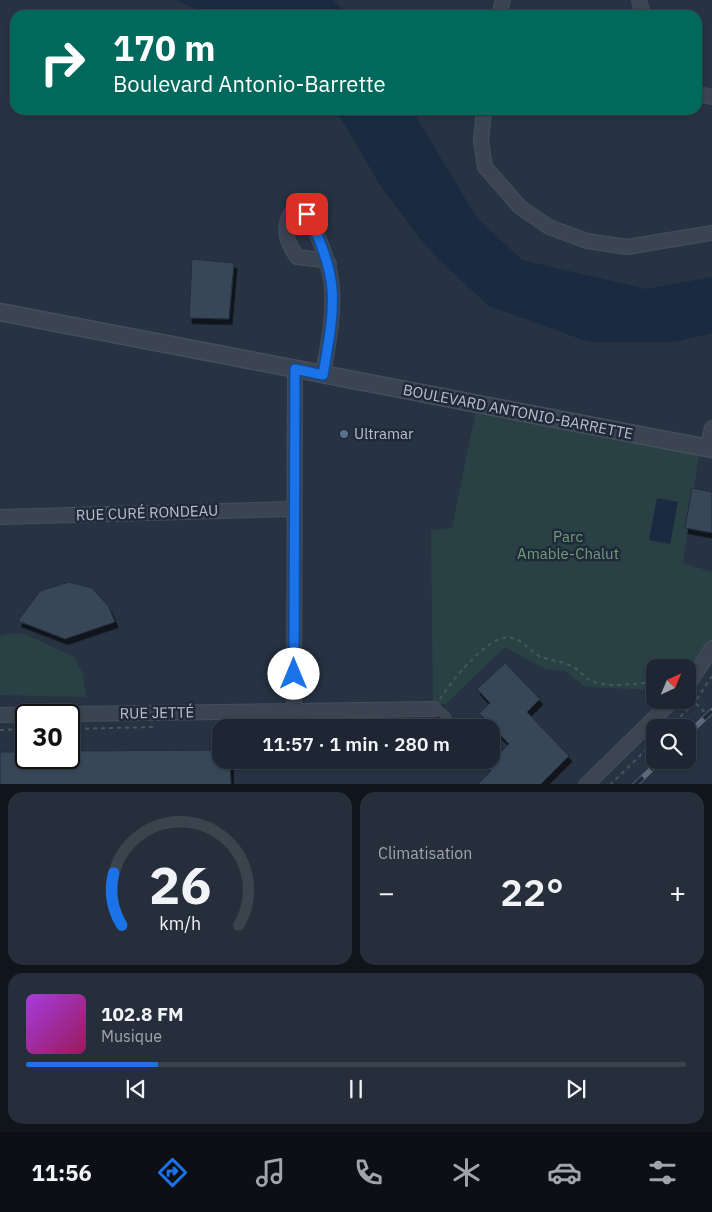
<!DOCTYPE html>
<html lang="fr">
<meta charset="utf-8">
<style>
body{margin:0;font-family:"IBM Plex Sans",sans-serif;background:#252e3a;color:#f1f3f6;height:100vh;display:flex;flex-direction:column;font-size:19px;white-space:nowrap}
*{box-sizing:border-box;margin:0}
p{font-size:16px;color:#a0a5ac}
.icon{flex:none;width:28px;height:28px;fill:none;stroke:currentColor;stroke-width:2;stroke-linecap:round;stroke-linejoin:round}
.map{position:relative;height:784px;overflow:hidden}
.sheet{display:flex;flex-direction:column;gap:8px;padding:8px;background:#10151c;flex:1}
.sheet>*{flex:none}
.banner{position:absolute;left:10px;top:10px;width:692px;height:105px;border-radius:15px;box-shadow:0 1px 4px #0004,0 0 0 1px #3b434d;background:#00695c;color:#fff;overflow:hidden}
.needle{width:32px;rotate:44deg}
.tools{position:absolute;left:646px;top:659px;display:grid;gap:10px}
.tools a{display:grid;place-items:center;width:50px;height:50px;border-radius:10px;background:#1d2632;box-shadow:0 1px 4px #0004,0 0 0 1px #3b434d;font-size:25px}
.speed{position:absolute;left:15px;top:704px;display:flex;gap:10px;font-size:25px;font-weight:700;text-align:center}
.speed>*{display:grid;place-content:center;width:65px;height:65px;border-radius:50%;background:#1d2632;box-shadow:0 1px 4px #0004,0 0 0 1px #3b434d;line-height:1}
.speed .limit{border:2px solid #111;border-radius:8px;background:#fff;color:#111}
.pin{position:absolute;display:grid;place-items:center;width:42px;height:42px;color:#fff;margin:-21px;border-radius:10px;box-shadow:0 2px 8px #0006}
.me{position:absolute;width:55px;margin:-28px;rotate:0deg;stroke-linejoin:round;filter:drop-shadow(0 0 4px #0008)}
.turn{display:flex;align-items:center;gap:18px;height:105px;padding:0 20px;font-size:22px}
.turn .icon{width:65px;height:65px;stroke-width:2.5}
.turn b{display:block;font-size:35px;line-height:42px}
.big{font-size:38px;font-weight:600;line-height:1.1}
.sheet .card{flex:1;display:flex;flex-direction:column;justify-content:center;gap:8px;min-width:0;padding:0 18px;border-radius:15px;background:#252e3a}
.sheet .dial{align-items:center;gap:0}
.dial svg{height:130px;overflow:visible;fill:none;stroke:#3b434d;stroke-width:7;stroke-linecap:round;text-anchor:middle}
.dial text{fill:#f1f3f6;stroke:none}
.song{display:flex;align-items:center;gap:15px}
.cover{width:60px;height:60px;border-radius:8px;background:linear-gradient(135deg,hsl(280 70% 55%),hsl(330 70% 35%))}
.played{height:5px;border-radius:2px;background:linear-gradient(90deg,#1a73e8 20%,#3b434d 20%)}
.keys{display:flex;justify-content:space-around;direction:ltr}
.heat{display:flex;justify-content:space-between;align-items:center;font-size:28px;direction:ltr}
.sheet .tiles{flex:1;display:grid;gap:8px;grid-template-columns:1fr 1fr}
.card:last-child{grid-column:span 2}
.trip{position:absolute;left:212px;top:719px;width:288px;height:50px;border-radius:15px;background:#1d2632;box-shadow:0 1px 4px #0004,0 0 0 1px #3b434d;font-weight:600;line-height:50px;text-align:center}
.tab-bar{display:flex;height:80px;justify-content:space-around;align-items:center;background:#0c0f14;color:#a0a5ac}
.tab-bar .icon{width:35px;height:35px}
.tab-bar .selected{color:#1a73e8}
.tab-bar b{font-size:22px;color:#f1f3f6}
.map>svg:first-child{display:block}
.green{fill:#294144}
.water{fill:#192a41}
.building{fill:#394759;stroke:#222c3a;filter:url(#shadow)}
.lines{fill:none;stroke-linecap:round;stroke-linejoin:round}
.service-casing{stroke:#454e5c;stroke-width:9}
.minor-casing{stroke:#454e5c;stroke-width:16}
.tertiary-casing{stroke:#454e5c;stroke-width:19}
.path{stroke:#42595b;stroke-width:2;stroke-dasharray:4 4;stroke-linecap:butt}
.service{stroke:#3b4552;stroke-width:7}
.minor{stroke:#3b4552;stroke-width:14}
.tertiary{stroke:#3b4552;stroke-width:16}
.rail-casing{stroke:#5d6979;stroke-width:5.5}
.rail{stroke:#202a38;stroke-width:4;stroke-dasharray:11;stroke-linecap:butt}
.route-casing{stroke:#114b97;stroke-width:12}
.route{stroke:#1a73e8;stroke-width:9}
.service-dot{fill:#5c6f8a;stroke:#202a38;stroke-width:2}
.labels{text-anchor:middle;stroke-width:5;stroke-linejoin:round;paint-order:stroke}
.street-label{font-size:15px;fill:#b8c0cc;stroke:#202a38}
.poi-label{font-size:15px;fill:#b8c0cc;stroke:#202a38;text-anchor:start}
.park-label{font-size:15px;fill:#6f9d7a;stroke:#202a38}
</style>
<div class="map">
<svg width="712" height="785" viewBox="0 0 712 785">
<defs>
<filter id="shadow"><feDropShadow dx="3" dy="5.5" stdDeviation="0" flood-color="#0009"/></filter>
</defs>
<rect width="100%" height="100%" fill="#273343"/>
<path class="green" d="M477,405L699,454L683,563L712,572V648L688,685V668H655V690L585,687L565,671L545,669L505,647L446,704H433L431,530L452,528Z
M4,634H25L74,657L83,674L86,697L0,695V636Z"/>
<path class="water" d="M175,0H333L347,15H212Z
M333,110H412L476,217L522,260L646,289L712,277V333L675,342H589L489,306L439,260L421,240L379,184L346,126Z
M657,498L678,502L670,544L649,540Z"/>
<path class="building" d="M192,259L234,263L229,319L189,318Z
M692,488L712,492V533L685,528Z
M69,582L92,588L109,607L115,622L65,639L18,621L40,591Z
M505,663L540,699L527,712L569,756L540,785H477L491,771L486,766L509,744L479,713L490,703L477,689Z
M221,750V760H230L231,785H0V752H26V758H69V751Z"/>
<g class="lines">
<defs>
<path id="service" d="M434,709C444,713 449,716 450,728
M295,711L306,728"/>
<path id="minor" d="M639,0L643,15
M499,15L503,0
M698,94L712,97
M484,110L481,141L485,167L520,207L549,227L587,241L627,247L712,233
M323,375C335,305 341,278 307,214L291,213C282,230 287,242 297,257L322,260L329,264
M707,448L712,428
M0,517L293,509
M688,685L712,648
M294,711L295,369
M0,715L434,709
M586,785L673,700"/>
<path id="tertiary" d="M0,312L712,449"/>
</defs>
<use href="#service" class="service-casing"/>
<use href="#minor" class="minor-casing"/>
<use href="#tertiary" class="tertiary-casing"/>
<path class="path" d="M690,698L712,719
M440,699C451,681 490,632 512,638C523,640 531,652 541,657C551,661 563,661 573,667C581,671 586,680 594,682C612,688 636,683 655,682
M669,728L695,702L712,676
M69,729L154,727
M0,730L26,729
M610,785L655,741"/>
<use href="#service" class="service"/>
<use href="#minor" class="minor"/>
<use href="#tertiary" class="tertiary"/>
<defs>
<path id="rail" d="M688,734L712,711
M635,785L661,760"/>
</defs>
<use href="#rail" class="rail-casing"/>
<use href="#rail" class="rail"/>
</g>
<g class="lines">
<defs>
<path id="route" d="M294,674L295,369L323,375C335,305 341,279 307,214"/>
</defs>
<use href="#route" class="route-casing"/>
<use href="#route" class="route"/>
</g>
<circle class="service-dot" cx="344" cy="434" r="5"/>
<g class="labels">
<g class="street-label">
<text transform="translate(518 412) rotate(11)" y="5">BOULEVARD ANTONIO-BARRETTE</text>
<text transform="translate(147 513) rotate(-2)" y="5">RUE CURÉ RONDEAU</text>
<text transform="translate(157 713) rotate(-1)" y="5">RUE JETTÉ</text>
</g>
<g class="poi-label">
<text x="354" y="439">Ultramar</text>
</g>
<g class="park-label">
<text x="568" y="542">Parc<tspan x="568" dy="17">Amable-Chalut</tspan></text>
</g>
</g>
</svg>
<div class="tools">
<a><svg class="needle" viewBox="-14 -14 28 28"><path d="M0-13l5 13h-10z" fill="#e53935"/><path d="M0 13l5-13h-10z" fill="#a0a5ac"/></svg></a>
<a><svg class="icon" aria-label="search" viewBox="0 0 24 24"><circle cx="10" cy="10" r="6"/><path d="M15 15l6 6"/></svg></a>
</div>
<div class="speed"><div class="limit">30</div></div>
<div class="pin" style="left:307px;top:214px;background:#d93025"><svg class="icon" aria-label="arrive" viewBox="0 0 24 24"><path d="M6 21V4h12l-3 4 3 4H6"/></svg></div>
<svg class="me" style="left:294px;top:674px" viewBox="-20 -20 40 40"><circle r="19" fill="#fff"/><path d="M0-13L10 11 0 6-10 11z" fill="#1a73e8"/></svg>
<div class="trip">11:57 · 1 min · 280 m</div>
<div class="banner">
<div class="turn"><svg class="icon" aria-label="right" viewBox="0 0 24 24"><path d="M7 20v-9h11M14 6l5 5-5 5"/></svg><div><b>170 m</b>Boulevard Antonio-Barrette</div></div>
</div>
</div>
<section class="sheet">
<div class="tiles">
<div class="card dial"><svg viewBox="0 0 100 80">
<path d="M14 69A42 42 0 1 1 86 69"/>
<path d="M14 69A42 42 0 0 1 9 37" stroke="#1a73e8"/>
<text x="50" y="56" font-size="32" font-weight="700">26</text>
<text x="50" y="72" font-size="11">km/h</text>
</svg></div>
<div class="card"><p>Climatisation</p>
<div class="heat"><a>−</a><b class="big">22°</b><a>+</a></div>
</div>
<div class="card">
<div class="song"><i class="cover"></i><div><b>102.8 FM</b><p>Musique</p></div></div>
<div class="played"></div>
<div class="keys"><svg class="icon" aria-label="previous" viewBox="0 0 24 24"><path d="M18 5L8 12l10 7zM5 5v14"/></svg><svg class="icon" aria-label="pause" viewBox="0 0 24 24"><path d="M8 5v14M16 5v14"/></svg><svg class="icon" aria-label="next" viewBox="0 0 24 24"><path d="M6 5l10 7-10 7zM19 5v14"/></svg></div>
</div>
</div>
</section>
<nav class="tab-bar">
<b>11:56</b>
<svg class="icon selected" aria-label="directions" viewBox="0 0 24 24"><path d="M12 3l9 9-9 9-9-9zM9 14v-3h6M13 9l2 2-2 2"/></svg>
<svg class="icon" aria-label="music" viewBox="0 0 24 24"><path d="M9 18V5l10-2v13"/><circle cx="6" cy="18" r="3"/><circle cx="16" cy="16" r="3"/></svg>
<svg class="icon" aria-label="phone" viewBox="0 0 24 24"><path d="M5 4h4l2 5-3 2q2 4 5 5l2-3 5 2v4C11 20 4 13 5 4z"/></svg>
<svg class="icon" aria-label="climate" viewBox="0 0 24 24"><path d="M12 3v18M4 7l16 10M4 17L20 7"/></svg>
<svg class="icon" aria-label="car" viewBox="0 0 24 24"><path d="M5 17H2v-5l4-1 3-4h7l3 4 3 1v5h-3M9 17h6M6 11h13"/><circle cx="7" cy="17" r="2"/><circle cx="17" cy="17" r="2"/></svg>
<svg class="icon" aria-label="filters" viewBox="0 0 24 24"><path d="M4 7h16M4 17h16"/><circle cx="9" cy="7" r="2"/><circle cx="15" cy="17" r="2"/></svg>
</nav>
